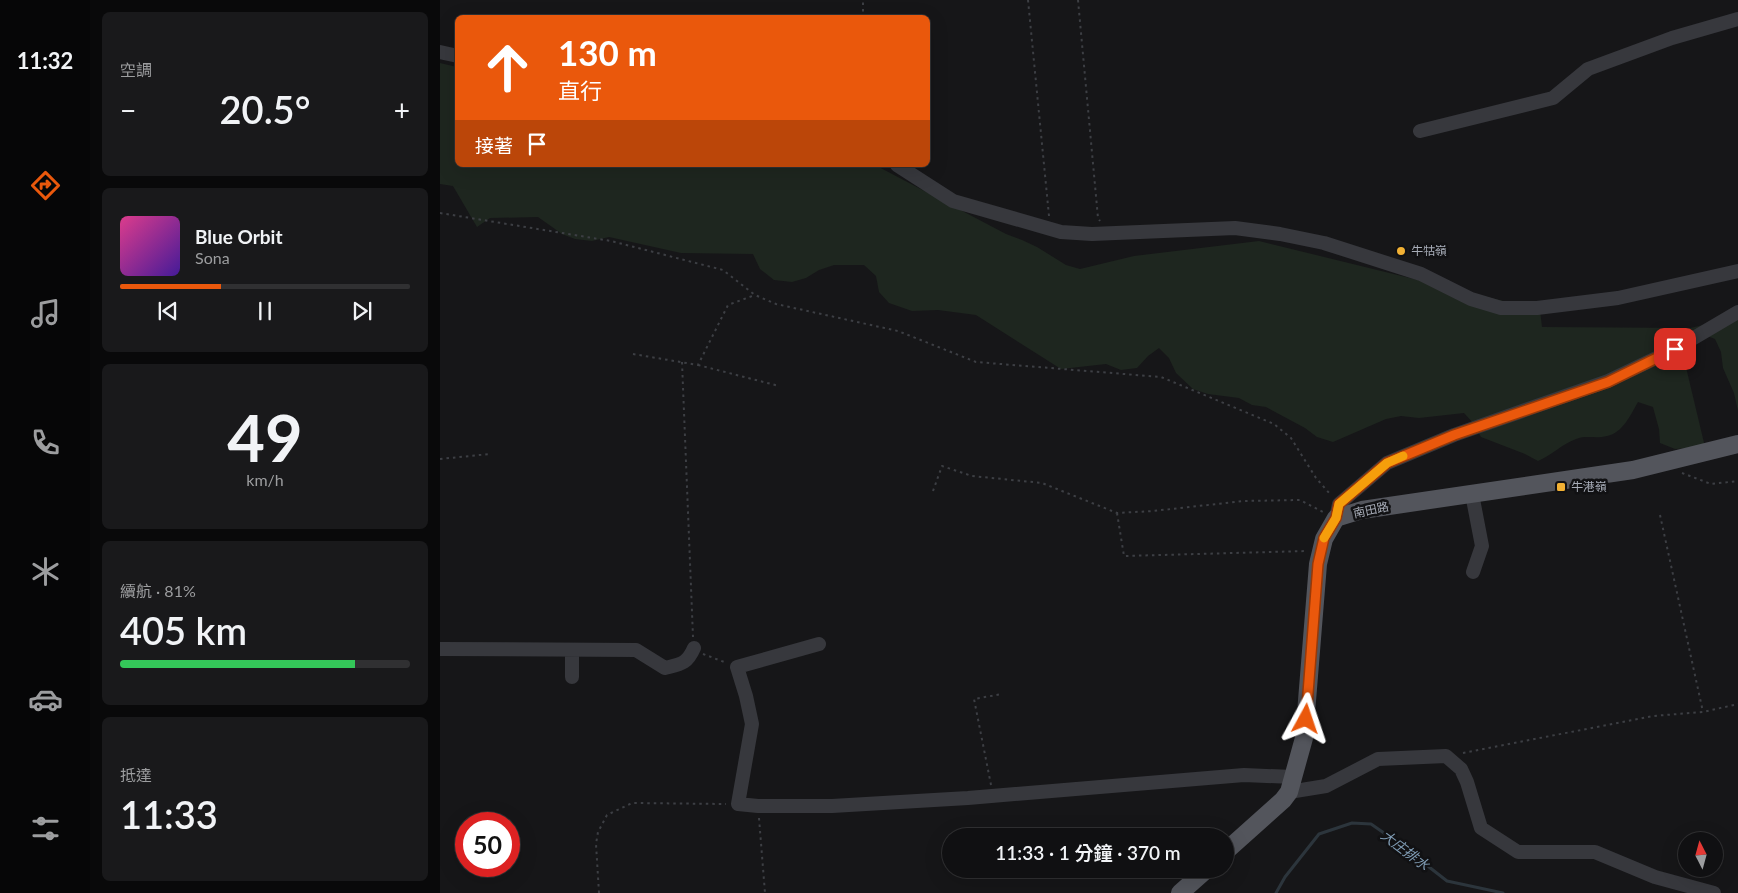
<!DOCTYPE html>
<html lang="zh-TW">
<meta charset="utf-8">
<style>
body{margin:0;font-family:Lato,"Noto Sans TC",sans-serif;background:#19191b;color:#f1f3f6;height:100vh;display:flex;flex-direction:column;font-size:19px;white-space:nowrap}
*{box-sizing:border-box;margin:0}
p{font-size:16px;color:#9c9d9f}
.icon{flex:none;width:28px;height:28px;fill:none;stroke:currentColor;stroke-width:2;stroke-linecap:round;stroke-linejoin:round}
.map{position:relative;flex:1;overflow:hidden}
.side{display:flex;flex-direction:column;gap:12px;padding:12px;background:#09090a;width:350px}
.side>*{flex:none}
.banner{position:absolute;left:15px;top:15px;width:475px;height:152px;border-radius:8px;box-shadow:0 5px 20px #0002,0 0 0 1px #303032;background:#ea580c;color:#fff;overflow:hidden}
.needle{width:32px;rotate:354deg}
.buttons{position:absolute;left:1238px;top:832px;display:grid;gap:10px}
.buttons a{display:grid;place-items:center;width:45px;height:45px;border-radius:50%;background:#101012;box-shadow:0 5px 20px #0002,0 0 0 1px #303032;font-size:25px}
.speed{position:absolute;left:15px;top:812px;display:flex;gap:10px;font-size:25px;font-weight:700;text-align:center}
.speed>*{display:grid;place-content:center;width:65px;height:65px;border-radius:50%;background:#101012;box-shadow:0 5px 20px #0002,0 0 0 1px #303032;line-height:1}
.speed .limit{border:8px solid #d22;background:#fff;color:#111}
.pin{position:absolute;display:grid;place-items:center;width:42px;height:42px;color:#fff;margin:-21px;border-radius:10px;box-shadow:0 2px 8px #0006}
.me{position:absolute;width:55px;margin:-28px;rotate:5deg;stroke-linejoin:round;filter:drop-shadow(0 0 4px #0008)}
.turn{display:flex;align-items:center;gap:18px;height:105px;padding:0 20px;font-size:22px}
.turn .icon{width:65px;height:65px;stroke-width:2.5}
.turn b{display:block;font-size:35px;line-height:42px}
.then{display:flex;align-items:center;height:48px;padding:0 20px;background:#0003;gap:10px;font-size:19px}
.big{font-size:38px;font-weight:600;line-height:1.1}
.side .widget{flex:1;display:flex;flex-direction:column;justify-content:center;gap:8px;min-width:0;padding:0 18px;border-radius:8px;background:#19191b}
.side .dial{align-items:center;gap:0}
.dial b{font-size:65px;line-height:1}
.song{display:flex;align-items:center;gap:15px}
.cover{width:60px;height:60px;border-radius:8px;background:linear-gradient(135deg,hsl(330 70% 55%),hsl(260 70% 35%))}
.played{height:5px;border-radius:2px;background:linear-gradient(90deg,#ea580c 35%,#303032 35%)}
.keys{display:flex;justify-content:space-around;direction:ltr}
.heat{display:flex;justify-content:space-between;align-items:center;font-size:28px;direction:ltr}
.charge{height:8px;border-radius:4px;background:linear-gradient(90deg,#34c759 81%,#303032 0)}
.trip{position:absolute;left:502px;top:828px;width:292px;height:50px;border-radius:25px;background:#101012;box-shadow:0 5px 20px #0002,0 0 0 1px #303032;font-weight:600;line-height:50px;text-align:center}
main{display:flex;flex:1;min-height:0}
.dock{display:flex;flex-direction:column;width:90px;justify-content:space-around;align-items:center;background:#060607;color:#9c9d9f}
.dock .icon{width:35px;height:35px}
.dock .on{color:#ea580c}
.dock b{font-size:22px;color:#f1f3f6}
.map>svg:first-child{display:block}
.green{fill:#1e261f}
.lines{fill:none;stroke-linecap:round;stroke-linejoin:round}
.stream{stroke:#2c353c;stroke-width:3}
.path{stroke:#3d3f44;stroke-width:2;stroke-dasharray:2.5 4;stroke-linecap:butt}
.minor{stroke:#37383d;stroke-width:14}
.major{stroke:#53555c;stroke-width:18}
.route-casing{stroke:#983908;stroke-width:12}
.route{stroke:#ea580c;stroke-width:9}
.slow{stroke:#f59e0b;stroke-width:9}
.poi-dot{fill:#f2b134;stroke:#111113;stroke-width:2}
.labels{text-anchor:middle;stroke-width:5;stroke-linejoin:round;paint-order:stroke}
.poi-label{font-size:12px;fill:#a8adb8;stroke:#111113;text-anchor:start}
.street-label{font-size:12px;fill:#a8adb8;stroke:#111113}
.water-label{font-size:14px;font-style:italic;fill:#7f9bb3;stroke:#111113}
</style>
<main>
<nav class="dock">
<b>11:32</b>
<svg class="icon on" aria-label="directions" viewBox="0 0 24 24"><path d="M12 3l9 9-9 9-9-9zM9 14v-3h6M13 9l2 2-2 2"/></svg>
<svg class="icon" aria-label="music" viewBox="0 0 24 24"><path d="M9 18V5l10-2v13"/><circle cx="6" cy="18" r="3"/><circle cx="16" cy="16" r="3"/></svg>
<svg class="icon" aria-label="phone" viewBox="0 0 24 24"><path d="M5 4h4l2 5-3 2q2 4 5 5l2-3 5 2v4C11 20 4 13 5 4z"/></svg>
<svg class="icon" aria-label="climate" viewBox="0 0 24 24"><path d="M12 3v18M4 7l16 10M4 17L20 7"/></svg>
<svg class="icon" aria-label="car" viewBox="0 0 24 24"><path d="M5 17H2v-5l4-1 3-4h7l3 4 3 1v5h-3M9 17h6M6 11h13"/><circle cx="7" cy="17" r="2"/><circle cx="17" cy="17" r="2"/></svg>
<svg class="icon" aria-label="filters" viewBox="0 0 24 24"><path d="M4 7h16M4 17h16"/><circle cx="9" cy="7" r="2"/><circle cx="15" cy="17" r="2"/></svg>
</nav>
<section class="side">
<div class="widget"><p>空調</p>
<div class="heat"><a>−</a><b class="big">20.5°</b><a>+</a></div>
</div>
<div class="widget">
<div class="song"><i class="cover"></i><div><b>Blue Orbit</b><p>Sona</p></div></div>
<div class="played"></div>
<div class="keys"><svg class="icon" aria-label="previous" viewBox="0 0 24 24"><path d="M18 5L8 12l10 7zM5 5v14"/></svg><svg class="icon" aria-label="pause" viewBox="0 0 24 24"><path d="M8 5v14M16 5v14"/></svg><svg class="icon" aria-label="next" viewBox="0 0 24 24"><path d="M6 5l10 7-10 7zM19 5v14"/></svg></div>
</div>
<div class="widget dial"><b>49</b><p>km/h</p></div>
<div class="widget"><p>續航 · 81%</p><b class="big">405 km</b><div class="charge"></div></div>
<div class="widget"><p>抵達</p><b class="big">11:33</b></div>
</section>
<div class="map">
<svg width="1298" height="893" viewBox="0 0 1298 893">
<rect width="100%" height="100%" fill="#161618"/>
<path class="green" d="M0,63L17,67L18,165H435L566,234L582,240L597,247L626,265L640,269L694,256L819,241L1100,310L1102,327L1250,328L1268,324L1298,308V411L1294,393L1283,368L1281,352L1275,339L1262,334L1240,348L1245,363L1265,447L1235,449L1220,443L1219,429L1213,407L1198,402C1191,414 1183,433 1167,436C1157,439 1146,435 1136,439C1122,444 1112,455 1098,461L1085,454L1041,437L1034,424L1024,413L979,418L961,416L946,419L893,442L877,437L865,428L826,407L812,405L799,398L768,394L753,389L736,373L729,358L719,348L708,356L697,368L681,370L666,364L621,369L536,315L498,310L472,311L449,303L439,292L436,276L424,265H394L379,270L366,278L352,282L334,280L320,269L313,254L241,253L169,237L152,241L135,239L122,234L98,217L50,218L37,227L13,186L0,184Z"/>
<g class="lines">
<path class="stream" d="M836,893L845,877L879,834L912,823L931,824L957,842L1007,881L1063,893"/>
<path class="path" d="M588,0L609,216
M638,0L658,218L660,221
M423,18V0
M0,213L171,241L283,270L315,295L336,304L458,331L536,362L721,377L834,424L851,438L876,478L890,494
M193,354L258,365L288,305L315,295
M242,362L253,637
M258,365L339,386
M0,459L50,454
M1242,473L1271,484L1298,481
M493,491L502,466L532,476L602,483L677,513L713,511L804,501L860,500L885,513
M677,513L684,556L866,551
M1220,515L1263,712
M263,654L287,663
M1023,753L1213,716L1263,712L1298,704
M551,785L534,699L562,694
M319,818L325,893
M159,893L156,844L158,832L167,815L192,803L286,804"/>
<path class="minor" d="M0,52L18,56
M980,131L1113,98L1148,69L1232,38L1298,19
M457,165L513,201L621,232L652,234L795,228L840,234L884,243L981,274L1031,299L1061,308H1097L1178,298L1298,271
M1032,494L1042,546L1033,572
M896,518L899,504L947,463L1014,435L1168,381L1235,349L1298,312
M379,644L297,667L306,696L312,724L298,804L318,806H392L528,798L804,775L853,777
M0,649L196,650L225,668C241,664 247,664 254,648
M132,650V677
M849,792L886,786L938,759L1006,756L1021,769L1027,782L1041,828L1078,852H1155L1215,877L1274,893"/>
<path class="major" d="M786,851L843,800L849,792L864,738L878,564L884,539L896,518L922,510L1193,470L1298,444
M740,893L767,869"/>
</g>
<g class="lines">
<defs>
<path id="route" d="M866,719L878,564L884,538L896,518L899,504L947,463L1014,435L1168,382L1235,349"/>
</defs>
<use href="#route" class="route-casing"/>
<use href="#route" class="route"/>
<path class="slow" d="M884,538L896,518L899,504L947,463L963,456"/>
</g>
<g class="poi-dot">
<circle cx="961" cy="251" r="5"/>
<rect x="1116" y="482" width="10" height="10" rx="2.5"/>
</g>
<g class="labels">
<g class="poi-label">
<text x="971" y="255">牛牯嶺</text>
<text x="1131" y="491">牛港嶺</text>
</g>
<g class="street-label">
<text transform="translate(931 510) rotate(-12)" y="4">南田路</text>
</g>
<g class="water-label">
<text transform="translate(965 850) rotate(37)" y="5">大庄排水</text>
</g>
</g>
</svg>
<div class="buttons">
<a><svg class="needle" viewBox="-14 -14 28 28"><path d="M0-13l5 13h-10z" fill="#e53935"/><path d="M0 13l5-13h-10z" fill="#9c9d9f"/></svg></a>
</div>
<div class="speed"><div class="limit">50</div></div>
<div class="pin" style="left:1235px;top:349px;background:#d93025"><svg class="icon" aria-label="arrive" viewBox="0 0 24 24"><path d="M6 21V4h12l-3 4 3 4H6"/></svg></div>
<svg class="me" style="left:866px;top:719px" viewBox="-20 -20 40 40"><path d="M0-17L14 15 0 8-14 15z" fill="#ea580c" stroke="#fff" stroke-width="4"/></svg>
<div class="trip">11:33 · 1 分鐘 · 370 m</div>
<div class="banner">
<div class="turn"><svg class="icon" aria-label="ahead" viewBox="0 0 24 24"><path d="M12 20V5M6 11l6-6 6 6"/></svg><div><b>130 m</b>直行</div></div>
<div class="then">接著<svg class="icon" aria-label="arrive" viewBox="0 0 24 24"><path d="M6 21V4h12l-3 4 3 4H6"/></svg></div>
</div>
</div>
</main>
